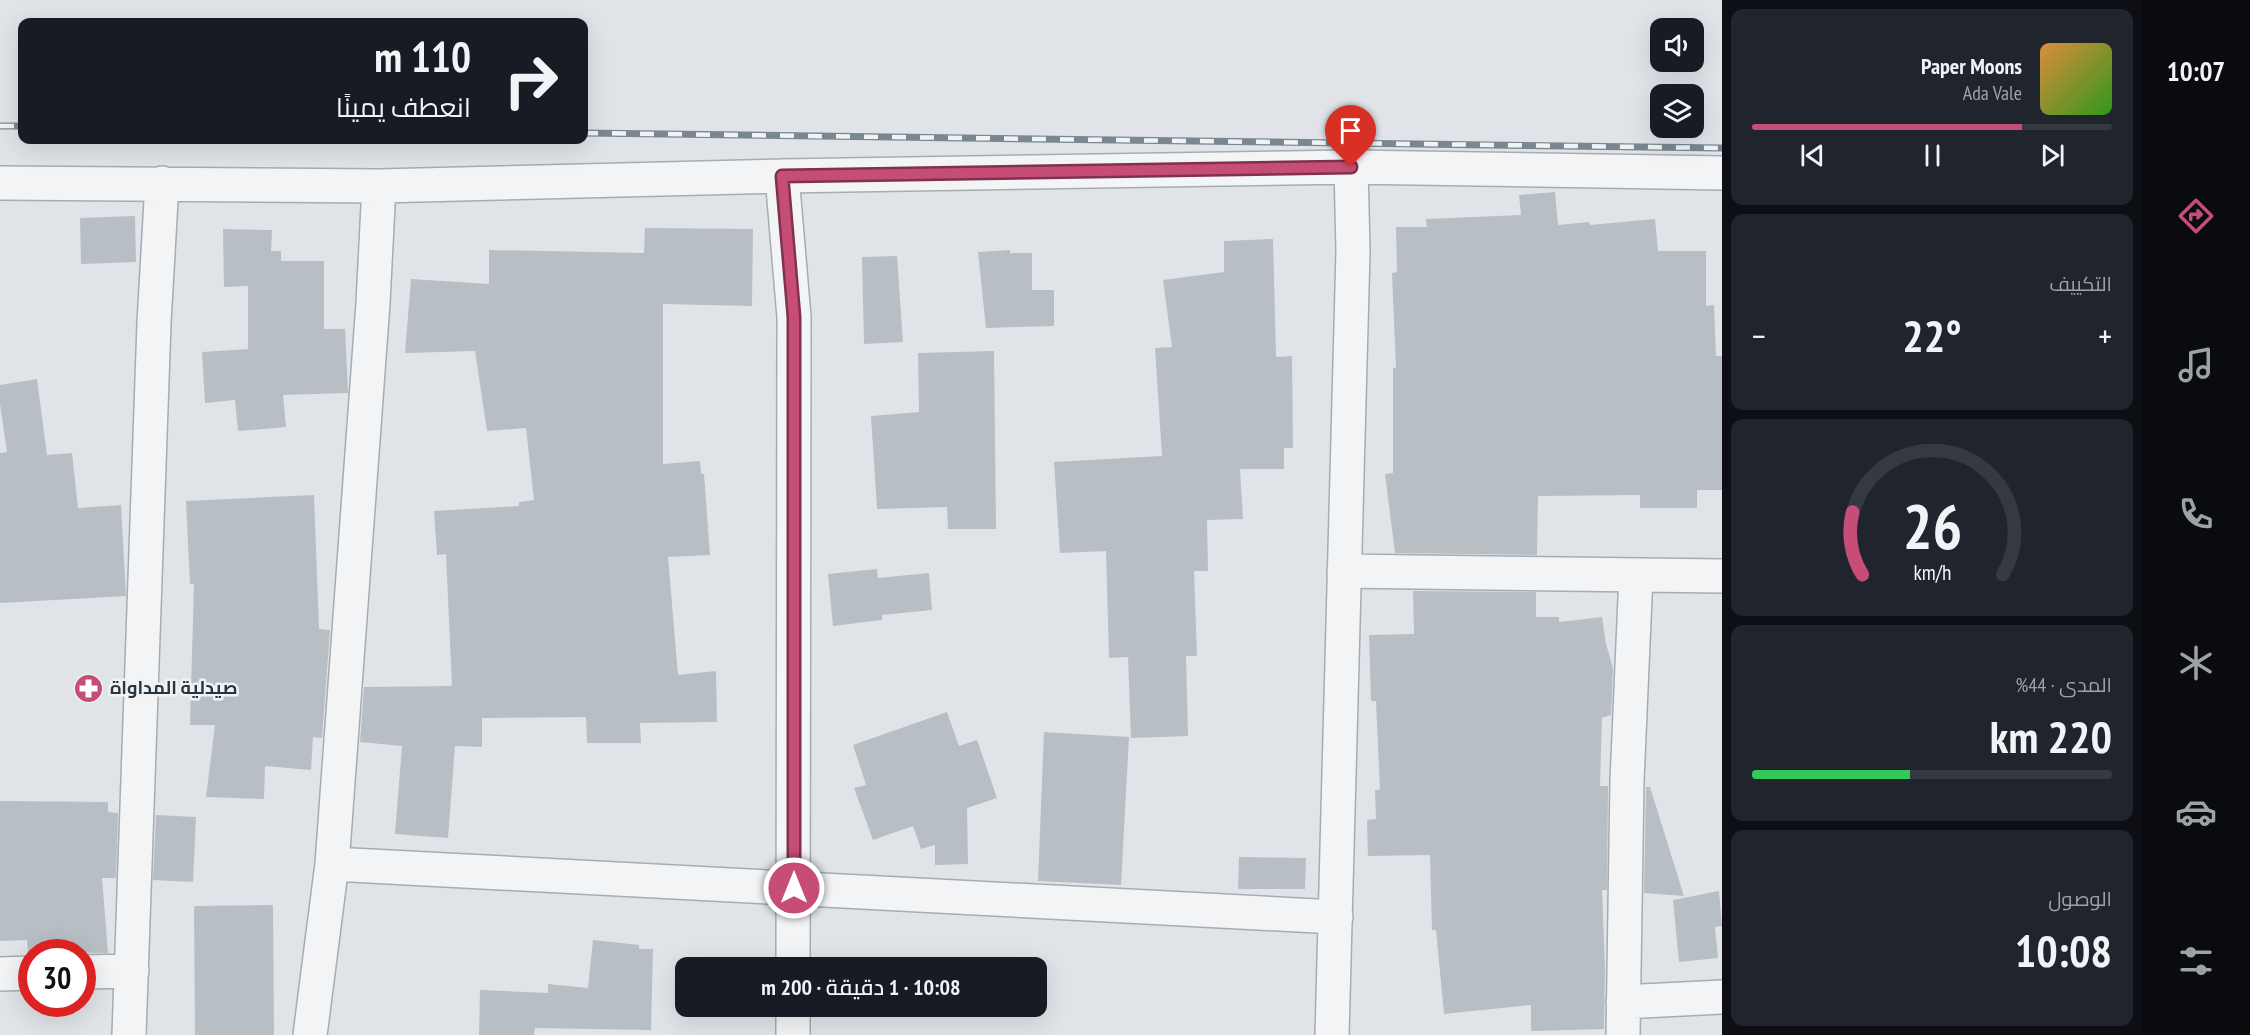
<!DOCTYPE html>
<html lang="ar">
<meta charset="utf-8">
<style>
body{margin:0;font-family:"PT Sans Narrow",Cairo,sans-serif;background:#20242c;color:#f1f3f6;direction:rtl;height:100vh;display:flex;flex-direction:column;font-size:22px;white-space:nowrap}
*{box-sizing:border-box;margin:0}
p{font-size:20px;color:#9ea1a6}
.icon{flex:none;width:33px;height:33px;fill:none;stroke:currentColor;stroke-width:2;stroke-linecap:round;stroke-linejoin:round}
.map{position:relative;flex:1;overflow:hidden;direction:ltr}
.drawer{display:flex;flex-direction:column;gap:9px;padding:9px;background:#0d0f14;width:420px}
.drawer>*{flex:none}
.hud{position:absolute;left:18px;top:18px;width:570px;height:126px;border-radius:12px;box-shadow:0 6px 24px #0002;direction:rtl;background:#171b24;color:#f1f3f6;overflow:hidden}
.controls{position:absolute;left:1650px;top:18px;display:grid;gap:12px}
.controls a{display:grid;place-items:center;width:54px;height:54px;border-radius:12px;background:#171b24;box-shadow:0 6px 24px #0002;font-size:30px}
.speed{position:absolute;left:18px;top:939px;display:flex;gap:12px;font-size:30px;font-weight:700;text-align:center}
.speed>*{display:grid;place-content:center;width:78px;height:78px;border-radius:50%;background:#171b24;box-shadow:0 6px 24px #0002;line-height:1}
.speed .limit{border:9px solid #d22;background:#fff;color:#111}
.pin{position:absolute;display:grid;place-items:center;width:51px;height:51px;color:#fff;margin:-62px -26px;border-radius:50% 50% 50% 0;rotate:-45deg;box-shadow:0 0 6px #0007}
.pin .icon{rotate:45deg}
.me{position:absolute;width:66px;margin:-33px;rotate:0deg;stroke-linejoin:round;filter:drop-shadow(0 0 4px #0008)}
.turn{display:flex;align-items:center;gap:21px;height:126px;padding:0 18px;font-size:27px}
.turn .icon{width:78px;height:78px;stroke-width:2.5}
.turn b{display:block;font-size:42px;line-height:51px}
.big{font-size:45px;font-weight:600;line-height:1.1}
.drawer .card{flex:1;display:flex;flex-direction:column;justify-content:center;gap:9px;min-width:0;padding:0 21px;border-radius:12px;background:#20242c}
.drawer .dial{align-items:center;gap:0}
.dial svg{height:156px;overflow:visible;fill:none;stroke:#363941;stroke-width:7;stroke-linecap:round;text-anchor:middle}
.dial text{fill:#f1f3f6;stroke:none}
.song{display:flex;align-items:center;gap:18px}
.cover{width:72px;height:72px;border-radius:9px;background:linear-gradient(135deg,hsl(30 70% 55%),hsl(110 70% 35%))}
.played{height:6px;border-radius:3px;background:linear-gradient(90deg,#c54d76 75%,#363941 75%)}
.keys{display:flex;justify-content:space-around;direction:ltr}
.heat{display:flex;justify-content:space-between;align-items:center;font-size:33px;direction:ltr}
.charge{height:9px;border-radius:4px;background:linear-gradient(90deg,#34c759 44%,#363941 0)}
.trip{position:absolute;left:675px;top:957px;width:372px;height:60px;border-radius:12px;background:#171b24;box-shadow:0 6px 24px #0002;font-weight:600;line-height:60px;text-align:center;direction:rtl}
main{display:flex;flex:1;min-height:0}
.dock{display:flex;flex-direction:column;width:108px;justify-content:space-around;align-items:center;background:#090b0e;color:#9ea1a6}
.dock .icon{width:42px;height:42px}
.dock .selected{color:#c54d76}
.dock b{font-size:27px;color:#f1f3f6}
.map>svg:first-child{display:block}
.building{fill:#b7bfc4}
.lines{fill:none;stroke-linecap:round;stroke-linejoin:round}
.street-casing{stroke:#a5acb2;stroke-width:36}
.street{stroke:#f2f4f6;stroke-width:33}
.rail-casing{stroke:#7a8790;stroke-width:7}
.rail{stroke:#eff3f5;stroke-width:4.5;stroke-dasharray:14;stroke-linecap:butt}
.route-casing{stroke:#80324d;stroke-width:15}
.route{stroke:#c54d76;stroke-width:10}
.labels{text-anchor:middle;stroke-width:5;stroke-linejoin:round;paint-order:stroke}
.poi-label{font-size:18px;font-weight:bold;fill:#29353e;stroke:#eff3f5;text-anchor:start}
</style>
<main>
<nav class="dock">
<b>10:07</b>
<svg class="icon selected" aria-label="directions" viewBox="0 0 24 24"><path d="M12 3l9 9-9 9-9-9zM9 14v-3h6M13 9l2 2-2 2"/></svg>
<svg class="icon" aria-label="music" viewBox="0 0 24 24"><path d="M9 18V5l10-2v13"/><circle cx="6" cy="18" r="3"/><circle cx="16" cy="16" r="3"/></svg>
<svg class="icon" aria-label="phone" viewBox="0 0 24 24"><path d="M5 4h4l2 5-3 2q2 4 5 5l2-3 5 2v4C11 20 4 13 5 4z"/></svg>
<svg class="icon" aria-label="climate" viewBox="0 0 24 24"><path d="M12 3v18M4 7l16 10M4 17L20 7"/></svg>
<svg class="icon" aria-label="car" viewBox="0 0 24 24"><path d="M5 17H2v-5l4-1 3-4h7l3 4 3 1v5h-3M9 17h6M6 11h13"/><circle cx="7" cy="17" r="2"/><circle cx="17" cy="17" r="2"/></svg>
<svg class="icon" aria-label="filters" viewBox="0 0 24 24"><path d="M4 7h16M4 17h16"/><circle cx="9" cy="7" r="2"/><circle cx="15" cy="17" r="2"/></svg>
</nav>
<section class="drawer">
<div class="card">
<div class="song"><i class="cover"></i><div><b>Paper Moons</b><p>Ada Vale</p></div></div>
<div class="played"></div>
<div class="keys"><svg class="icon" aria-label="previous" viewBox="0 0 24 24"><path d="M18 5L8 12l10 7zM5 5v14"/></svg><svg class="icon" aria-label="pause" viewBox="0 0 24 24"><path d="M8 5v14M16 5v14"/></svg><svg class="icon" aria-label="next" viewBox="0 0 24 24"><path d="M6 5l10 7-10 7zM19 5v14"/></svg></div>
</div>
<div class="card"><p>التكييف</p>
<div class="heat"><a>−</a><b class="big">22°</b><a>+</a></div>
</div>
<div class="card dial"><svg viewBox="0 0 100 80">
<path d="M14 69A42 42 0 1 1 86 69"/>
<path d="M14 69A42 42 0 0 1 9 37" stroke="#c54d76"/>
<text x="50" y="56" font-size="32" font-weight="700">26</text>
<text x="50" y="72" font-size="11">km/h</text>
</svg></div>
<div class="card"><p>المدى · 44%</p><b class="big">220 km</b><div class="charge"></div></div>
<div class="card"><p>الوصول</p><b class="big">10:08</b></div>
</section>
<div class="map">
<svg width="1722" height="1035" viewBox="0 0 1722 1035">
<rect width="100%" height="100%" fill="#e0e4e8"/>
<path class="building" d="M1555,192L1558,225L1589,222L1590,225L1655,219L1658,251H1706V306L1714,305L1716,356H1722V490H1697V508H1640V495L1538,496L1537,555L1395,553L1385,474L1393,473V368H1396L1392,273L1397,272L1396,227H1427L1426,219L1521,215L1519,195Z
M135,216L136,262L81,264L80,218Z
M645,228L753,229L752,306L663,304V464L700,461L701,474H704L710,555L668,557L678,675L716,671L717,722L640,723L641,743H587L586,717L482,718V747L455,746L448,838L395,834L402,746L360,742L364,687L452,686L446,554L437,555L434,511L519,506V502L534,500L526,428L487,431L475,351L405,353L411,279L489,284V250L644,253Z
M223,229L272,230L271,251H281V261H324V329H345L348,393L283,395L286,427L238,431L235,400L205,403L202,352L248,349V286L224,287Z
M1273,239L1276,357L1292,356L1293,448H1284V469H1240L1243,519L1207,520L1208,571H1194L1197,656H1186L1188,736L1131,738L1128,657L1109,658L1106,551L1060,553L1054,462L1162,456L1155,348L1172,347L1163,280L1224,272V241Z
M1010,250V253H1032V290H1054V326L986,328L978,252Z
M897,256L903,342L864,344L862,257Z
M994,351L996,529H948L947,507L877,509L871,416L919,412L918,353Z
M37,379L47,455L72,453L78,508L121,505L126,596L0,603V453L7,452L0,404V385Z
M314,495L319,629L330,630L322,738L313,737L311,770L265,766L264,799L206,797L215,725H190L194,584H190L186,501Z
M877,569L878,578L929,573L932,610L882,615V620L833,626L828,574Z
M1413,591L1536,592V617H1559V622L1602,617L1606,644L1613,668L1611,715L1602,718L1600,786H1608L1607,890H1602L1605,969L1604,1029L1531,1031V1005L1444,1014L1436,930H1432L1430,855L1368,856L1367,820L1376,819L1375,790H1380L1376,701H1371L1369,635L1414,634Z
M947,712L959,746L977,740L997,798L967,808L968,864L935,865V845L921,849L913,826L873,840L854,788L866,785L853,745Z
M1044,732L1129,737L1121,885L1038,881Z
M1646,787H1650L1684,896L1644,893Z
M0,801L108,802V812L118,813L116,878H102L108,953L32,952L28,954L27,940L0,941Z
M156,815L196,817L193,882L153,880Z
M1239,857L1306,858L1305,889H1238Z
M1719,891L1722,926L1715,927L1718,958L1679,962L1673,900Z
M273,905L274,1035H195L194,906Z
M593,940L639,945V949H653L651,1030L535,1028L534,1035H479L480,990L548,993V984L588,988Z"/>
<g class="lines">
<defs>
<path id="street" d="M782,176L794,317L793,968
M0,183L379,186L782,176L1351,167L1722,173
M1344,571L1722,576
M332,864L1336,917
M82,972L132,971
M0,974L32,973
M1623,1002L1722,997
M129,1035L154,323L162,183
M310,1035L332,864L373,303L379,186
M793,1035V1006
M1332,1035L1353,251L1351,167
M1623,1035L1627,781L1636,575"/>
</defs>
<use href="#street" class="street-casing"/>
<use href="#street" class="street"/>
<defs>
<path id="rail" d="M0,126H22
M584,133L1722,148"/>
</defs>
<use href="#rail" class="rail-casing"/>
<use href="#rail" class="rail"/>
</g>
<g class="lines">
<defs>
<path id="route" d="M794,888V317L782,176L1351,167"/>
</defs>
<use href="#route" class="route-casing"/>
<use href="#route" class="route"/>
</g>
<defs>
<symbol id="pharmacy-disc" viewBox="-11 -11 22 22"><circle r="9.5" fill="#c54d76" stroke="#eff3f5"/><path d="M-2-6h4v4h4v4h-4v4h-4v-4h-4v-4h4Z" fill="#fff"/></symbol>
</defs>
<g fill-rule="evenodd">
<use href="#pharmacy-disc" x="72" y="672" width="33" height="33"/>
</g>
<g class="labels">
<g class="poi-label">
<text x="110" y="694">صيدلية المداواة</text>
</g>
</g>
</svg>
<div class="controls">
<a><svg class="icon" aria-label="sound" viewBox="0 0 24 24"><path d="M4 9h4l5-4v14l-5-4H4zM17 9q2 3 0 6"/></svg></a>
<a><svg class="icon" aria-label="layers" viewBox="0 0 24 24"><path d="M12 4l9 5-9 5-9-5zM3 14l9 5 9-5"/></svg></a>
</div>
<div class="speed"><div class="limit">30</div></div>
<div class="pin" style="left:1351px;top:167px;background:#d93025"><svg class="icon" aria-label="arrive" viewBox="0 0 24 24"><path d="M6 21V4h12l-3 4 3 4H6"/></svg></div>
<svg class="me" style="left:794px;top:888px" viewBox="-20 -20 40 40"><circle r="17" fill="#c54d76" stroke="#fff" stroke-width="3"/><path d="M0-11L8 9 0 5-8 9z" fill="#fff"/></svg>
<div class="trip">10:08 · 1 دقيقة · 200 m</div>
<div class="hud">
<div class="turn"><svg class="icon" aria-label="right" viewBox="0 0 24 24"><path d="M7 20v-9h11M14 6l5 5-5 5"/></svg><div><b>110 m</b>انعطف يمينًا</div></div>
</div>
</div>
</main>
